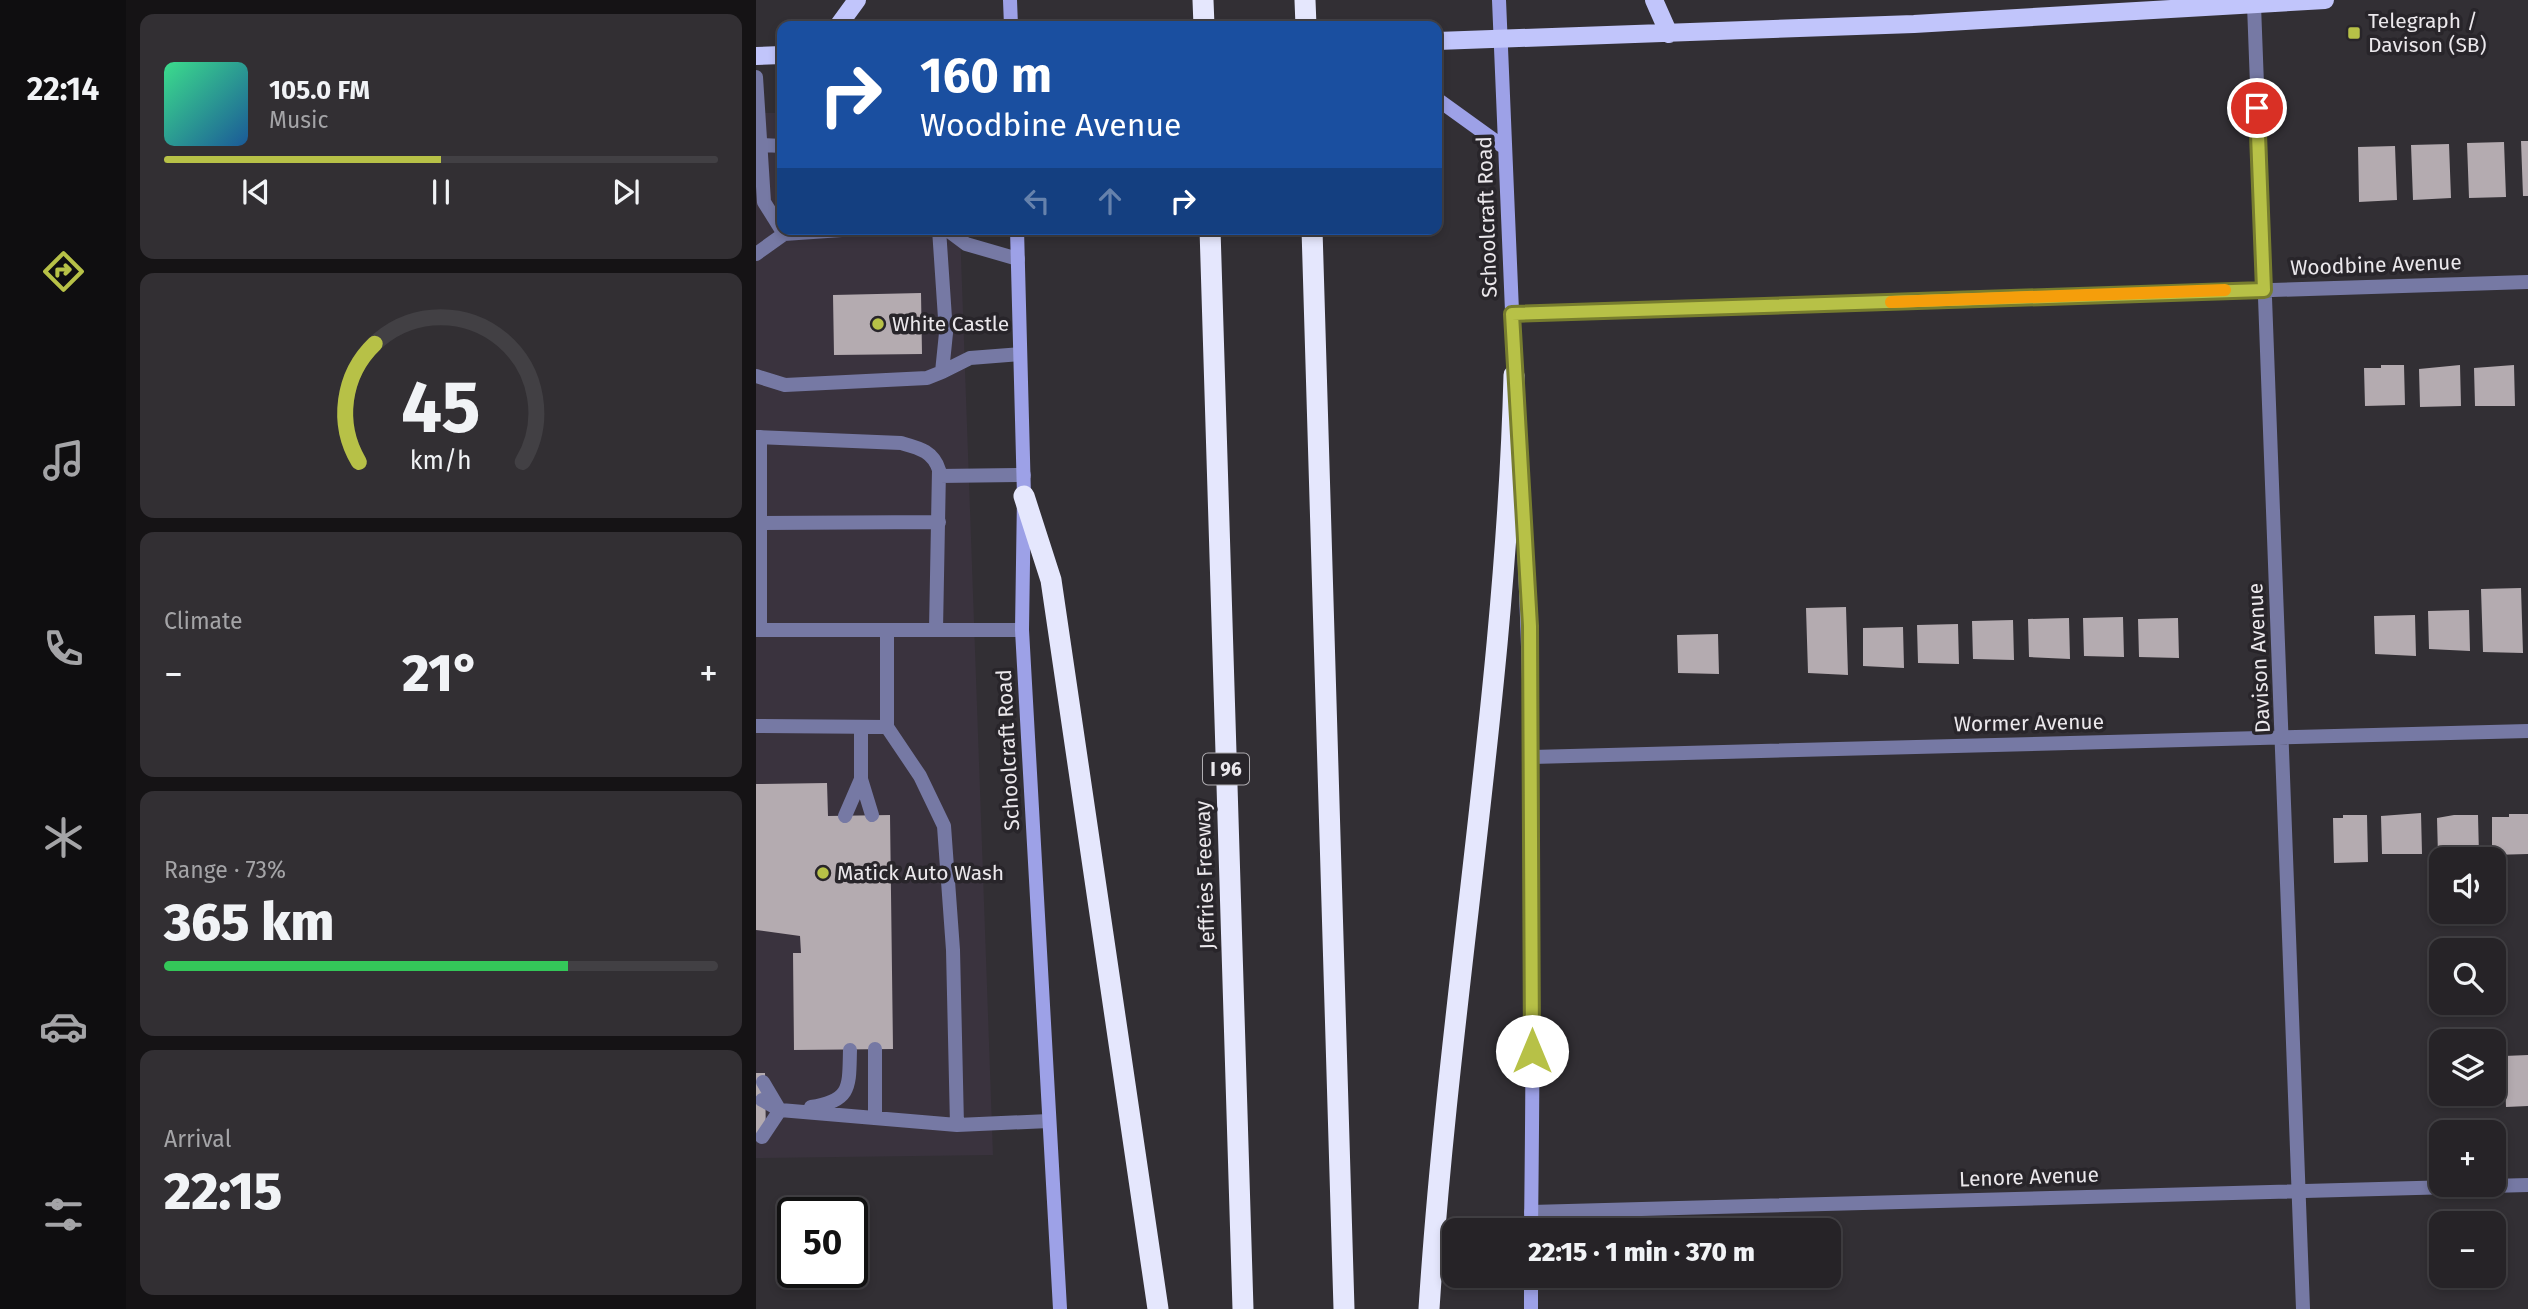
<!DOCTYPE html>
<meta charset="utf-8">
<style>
body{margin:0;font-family:"Fira Sans",sans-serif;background:#322f33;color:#f1f3f6;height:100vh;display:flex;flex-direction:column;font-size:26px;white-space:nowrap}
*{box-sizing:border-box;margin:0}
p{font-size:23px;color:#a4a4a7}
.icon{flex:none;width:38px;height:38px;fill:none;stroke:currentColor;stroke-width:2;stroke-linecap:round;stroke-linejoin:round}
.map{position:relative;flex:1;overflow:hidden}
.side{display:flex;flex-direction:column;gap:14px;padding:14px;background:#151315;width:630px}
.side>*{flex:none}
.guide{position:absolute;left:21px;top:21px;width:665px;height:214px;border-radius:14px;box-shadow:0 4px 10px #0003,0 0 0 2px #424044;background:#1a4fa0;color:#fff;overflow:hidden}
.tools{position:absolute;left:1673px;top:847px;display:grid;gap:14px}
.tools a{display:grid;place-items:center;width:77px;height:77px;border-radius:14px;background:#262327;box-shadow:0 4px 10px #0003,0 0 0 2px #424044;font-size:35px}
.speed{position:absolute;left:21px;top:1197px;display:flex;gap:14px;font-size:35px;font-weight:700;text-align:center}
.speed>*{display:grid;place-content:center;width:91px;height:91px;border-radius:50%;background:#262327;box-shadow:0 4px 10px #0003,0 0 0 2px #424044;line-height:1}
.speed .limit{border:4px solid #111;border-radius:10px;background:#fff;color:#111}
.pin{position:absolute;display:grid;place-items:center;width:60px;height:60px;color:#fff;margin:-30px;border:4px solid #fff;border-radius:50%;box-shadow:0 2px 7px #0007}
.me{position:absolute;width:77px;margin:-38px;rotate:0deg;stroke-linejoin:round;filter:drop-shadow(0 0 5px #0008)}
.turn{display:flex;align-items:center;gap:24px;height:147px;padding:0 28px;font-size:32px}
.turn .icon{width:91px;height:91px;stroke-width:2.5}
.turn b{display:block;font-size:49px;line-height:60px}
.lanes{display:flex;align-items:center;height:66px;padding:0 28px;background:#0003;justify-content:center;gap:35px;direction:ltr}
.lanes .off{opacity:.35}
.big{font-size:52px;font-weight:800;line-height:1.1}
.side .tile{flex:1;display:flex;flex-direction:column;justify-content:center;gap:10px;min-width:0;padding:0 24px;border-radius:14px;background:#322f33}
.side .dial{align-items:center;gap:0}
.dial svg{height:182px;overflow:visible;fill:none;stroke:#424044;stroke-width:7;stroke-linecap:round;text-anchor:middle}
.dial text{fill:#f1f3f6;stroke:none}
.song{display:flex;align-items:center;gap:21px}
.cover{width:84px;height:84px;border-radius:10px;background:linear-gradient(135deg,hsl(150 70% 55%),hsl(210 70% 35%))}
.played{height:7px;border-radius:4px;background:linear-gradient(90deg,#b7c147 50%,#424044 50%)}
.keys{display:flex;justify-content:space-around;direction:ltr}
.heat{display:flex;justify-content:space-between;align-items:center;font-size:38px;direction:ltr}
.charge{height:10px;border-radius:5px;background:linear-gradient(90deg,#34c759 73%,#424044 0)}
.trip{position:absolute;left:686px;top:1218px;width:399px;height:70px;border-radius:14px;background:#262327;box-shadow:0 4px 10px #0003,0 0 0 2px #424044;font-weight:800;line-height:70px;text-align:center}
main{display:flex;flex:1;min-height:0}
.menu{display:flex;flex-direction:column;width:126px;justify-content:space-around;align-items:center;background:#0f0e10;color:#a4a4a7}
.menu .icon{width:49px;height:49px}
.menu .active{color:#b7c147}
.menu b{font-size:32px;color:#f1f3f6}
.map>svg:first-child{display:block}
.built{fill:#3a333e}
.building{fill:#b4abb0}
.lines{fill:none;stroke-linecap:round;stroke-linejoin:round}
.service{stroke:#7679a4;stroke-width:14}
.minor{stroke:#7679a4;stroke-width:14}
.secondary{stroke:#9da1e7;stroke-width:14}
.primary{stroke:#c1c5fb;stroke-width:18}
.motorway{stroke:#e5e7fd;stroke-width:21}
.route-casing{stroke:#777d2e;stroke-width:18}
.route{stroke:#b7c147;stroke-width:12}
.slow{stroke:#f59e0b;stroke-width:12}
.poi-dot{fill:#b7c147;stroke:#28252a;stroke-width:2.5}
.labels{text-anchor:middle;stroke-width:7;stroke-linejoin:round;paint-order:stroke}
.shield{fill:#28252a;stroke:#b0aeb2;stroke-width:2}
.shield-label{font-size:19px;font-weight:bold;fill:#ebe8ec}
.poi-label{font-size:21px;fill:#ebe8ec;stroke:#28252a;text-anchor:start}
.street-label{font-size:21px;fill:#ebe8ec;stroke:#28252a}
</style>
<main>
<nav class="menu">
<b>22:14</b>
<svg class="icon active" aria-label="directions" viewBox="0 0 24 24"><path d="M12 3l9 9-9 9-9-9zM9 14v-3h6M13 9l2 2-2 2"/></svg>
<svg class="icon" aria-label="music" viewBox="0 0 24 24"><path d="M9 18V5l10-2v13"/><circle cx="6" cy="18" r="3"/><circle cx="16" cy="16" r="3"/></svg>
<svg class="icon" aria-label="phone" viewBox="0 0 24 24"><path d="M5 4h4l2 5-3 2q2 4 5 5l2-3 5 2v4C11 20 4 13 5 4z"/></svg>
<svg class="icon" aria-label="climate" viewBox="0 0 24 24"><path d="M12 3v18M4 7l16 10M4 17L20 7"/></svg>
<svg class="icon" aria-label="car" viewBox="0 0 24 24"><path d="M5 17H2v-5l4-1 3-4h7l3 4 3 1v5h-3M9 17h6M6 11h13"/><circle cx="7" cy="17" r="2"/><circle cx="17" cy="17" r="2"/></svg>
<svg class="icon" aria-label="filters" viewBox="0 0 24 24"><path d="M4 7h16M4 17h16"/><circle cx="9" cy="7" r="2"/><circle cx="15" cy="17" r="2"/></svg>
</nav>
<section class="side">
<div class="tile">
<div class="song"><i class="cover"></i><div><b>105.0 FM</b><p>Music</p></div></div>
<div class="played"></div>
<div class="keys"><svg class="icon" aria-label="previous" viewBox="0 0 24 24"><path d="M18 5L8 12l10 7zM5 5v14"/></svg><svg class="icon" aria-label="pause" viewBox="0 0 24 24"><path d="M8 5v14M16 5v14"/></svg><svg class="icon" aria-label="next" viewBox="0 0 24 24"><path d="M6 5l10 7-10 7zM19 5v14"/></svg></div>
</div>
<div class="tile dial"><svg viewBox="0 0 100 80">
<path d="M14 69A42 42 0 1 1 86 69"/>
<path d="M14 69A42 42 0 0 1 21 17" stroke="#b7c147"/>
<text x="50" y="56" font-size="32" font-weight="700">45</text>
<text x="50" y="72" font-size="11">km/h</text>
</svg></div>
<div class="tile"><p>Climate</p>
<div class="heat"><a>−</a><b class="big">21°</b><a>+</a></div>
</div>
<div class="tile"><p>Range · 73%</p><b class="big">365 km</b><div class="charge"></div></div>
<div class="tile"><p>Arrival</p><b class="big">22:15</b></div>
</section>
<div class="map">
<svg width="1772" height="1309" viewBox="0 0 1772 1309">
<rect width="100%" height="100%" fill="#322f34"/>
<path class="built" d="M0,113H26V229H204L237,1155L0,1158Z"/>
<path class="building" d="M1765,141H1772V196H1767Z
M1748,142L1750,197L1713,198L1711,143Z
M1693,144L1695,198L1657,200L1655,145Z
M1639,146L1641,200L1603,202L1602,147Z
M165,293L166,354L78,355L77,295Z
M1625,365H1648L1649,405L1609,406L1608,368H1625Z
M1704,365L1705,406L1664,407L1663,369Z
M1758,365L1759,406H1719L1718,368Z
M1765,588L1767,653L1727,652L1725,589Z
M1090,607L1092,675L1052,673L1050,608Z
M1713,610L1714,651L1673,649L1672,611Z
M1659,615L1660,656L1619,654L1618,616Z
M1367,617L1368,657L1328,656L1327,618Z
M1313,618L1314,659L1273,657L1272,619Z
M1422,618L1423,658L1383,657L1382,619Z
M1257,620L1258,660L1217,659L1216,621Z
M1202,624L1203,664L1162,663L1161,625Z
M1147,627L1148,668L1107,666V628Z
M962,634L963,674L922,673L921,635Z
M71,783L72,816L134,815L137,1049L38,1050L37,953H45L44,936L0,930V784Z
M1665,813L1666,854H1626L1625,816Z
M1753,814H1772V854L1736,855V817H1753Z
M1587,815H1611L1612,862L1578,863L1577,818H1587Z
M1698,815H1722L1723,855L1682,856L1681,818Z
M1772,1055V1106L1750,1107L1748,1056Z
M0,1073H9L10,1141H0Z"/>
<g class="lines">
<path class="service" d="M0,77L8,202L28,234L100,229
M4,145L26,146
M190,229L210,244L262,259
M0,254L28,234
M186,372L214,358L264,354
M0,376L29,385L171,378L186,372L190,333L183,229
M0,437L145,443C163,448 177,451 183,470L180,630
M183,476L268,475
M4,523L183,522
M0,630H266
M4,630V437
M131,630V727L164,776L188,826L197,950L201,1125
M0,726L131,727
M105,779L116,815
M89,816L105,779V727
M119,1049V1118
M7,1082L23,1109
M6,1100L24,1110L201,1125L293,1121
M55,1107C96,1101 93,1086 94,1050
M6,1137L24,1110"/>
<path class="minor" d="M1498,5L1547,1309
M756,314L1772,282
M776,757L1772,731
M775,1212L1772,1185"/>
<path class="secondary" d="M254,0L255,26
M743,0L759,383
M681,99L749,148
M261,229L268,496L266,630L304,1309
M763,452C779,711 778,971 775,1230
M775,1309V1276"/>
<path class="primary" d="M898,0L913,34
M82,26L101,0
M681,41L1158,24L1569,0
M0,56L26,55"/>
<path class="motorway" d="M447,0L448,26
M549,0L550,26
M454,229L487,1309
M556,229L588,1309
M268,496L295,580L402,1309
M673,1309C693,997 750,688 758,375"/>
</g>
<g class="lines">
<defs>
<path id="route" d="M776,1051L774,626L756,314L1508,290L1501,108"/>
</defs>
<use href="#route" class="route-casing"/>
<use href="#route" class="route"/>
<path class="slow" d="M1135,302L1469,290"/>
</g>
<g class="poi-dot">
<rect x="1591" y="26" width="14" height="14" rx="3.5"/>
<circle cx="122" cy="324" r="7"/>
<circle cx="67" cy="873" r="7"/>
</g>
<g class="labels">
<rect class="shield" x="447" y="753.5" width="46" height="31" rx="5"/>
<g class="shield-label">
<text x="470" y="776">I 96</text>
</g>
<g class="poi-label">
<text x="1612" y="28">Telegraph /<tspan x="1612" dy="24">Davison (SB)</tspan></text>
<text x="136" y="331">White Castle</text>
<text x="81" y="880">Matick Auto Wash</text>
</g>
<g class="street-label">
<text transform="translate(731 217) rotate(-92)" y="7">Schoolcraft Road</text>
<text transform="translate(1620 265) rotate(-2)" y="7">Woodbine Avenue</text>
<text transform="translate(1503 658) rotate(-93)" y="7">Davison Avenue</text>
<text transform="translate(1273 723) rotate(-1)" y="7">Wormer Avenue</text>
<text transform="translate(252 750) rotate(-93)" y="7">Schoolcraft Road</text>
<text transform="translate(449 875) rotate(-92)" y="7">Jeffries Freeway</text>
<text transform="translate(1273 1177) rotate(-2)" y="7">Lenore Avenue</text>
</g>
</g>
</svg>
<div class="tools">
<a><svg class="icon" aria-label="sound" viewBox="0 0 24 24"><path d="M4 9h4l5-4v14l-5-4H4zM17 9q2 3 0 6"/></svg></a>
<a><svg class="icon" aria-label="search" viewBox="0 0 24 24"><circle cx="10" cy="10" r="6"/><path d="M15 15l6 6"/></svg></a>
<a><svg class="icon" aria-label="layers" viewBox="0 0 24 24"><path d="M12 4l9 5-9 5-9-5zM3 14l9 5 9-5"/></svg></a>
<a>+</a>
<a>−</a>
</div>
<div class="speed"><div class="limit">50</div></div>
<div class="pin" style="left:1501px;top:108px;background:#d93025"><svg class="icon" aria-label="arrive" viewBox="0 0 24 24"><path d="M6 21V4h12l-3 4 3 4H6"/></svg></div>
<svg class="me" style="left:776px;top:1051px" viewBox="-20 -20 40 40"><circle r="19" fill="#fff"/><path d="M0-13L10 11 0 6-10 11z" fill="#b7c147"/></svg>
<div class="trip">22:15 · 1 min · 370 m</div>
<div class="guide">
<div class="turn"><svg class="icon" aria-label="right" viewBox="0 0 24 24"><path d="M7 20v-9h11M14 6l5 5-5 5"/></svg><div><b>160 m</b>Woodbine Avenue</div></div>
<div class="lanes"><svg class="icon off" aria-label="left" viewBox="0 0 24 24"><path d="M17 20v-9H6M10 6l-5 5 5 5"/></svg><svg class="icon off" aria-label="ahead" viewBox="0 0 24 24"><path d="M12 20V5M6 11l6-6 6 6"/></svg><svg class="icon" aria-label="right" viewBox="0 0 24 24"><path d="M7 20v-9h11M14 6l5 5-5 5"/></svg></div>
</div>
</div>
</main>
